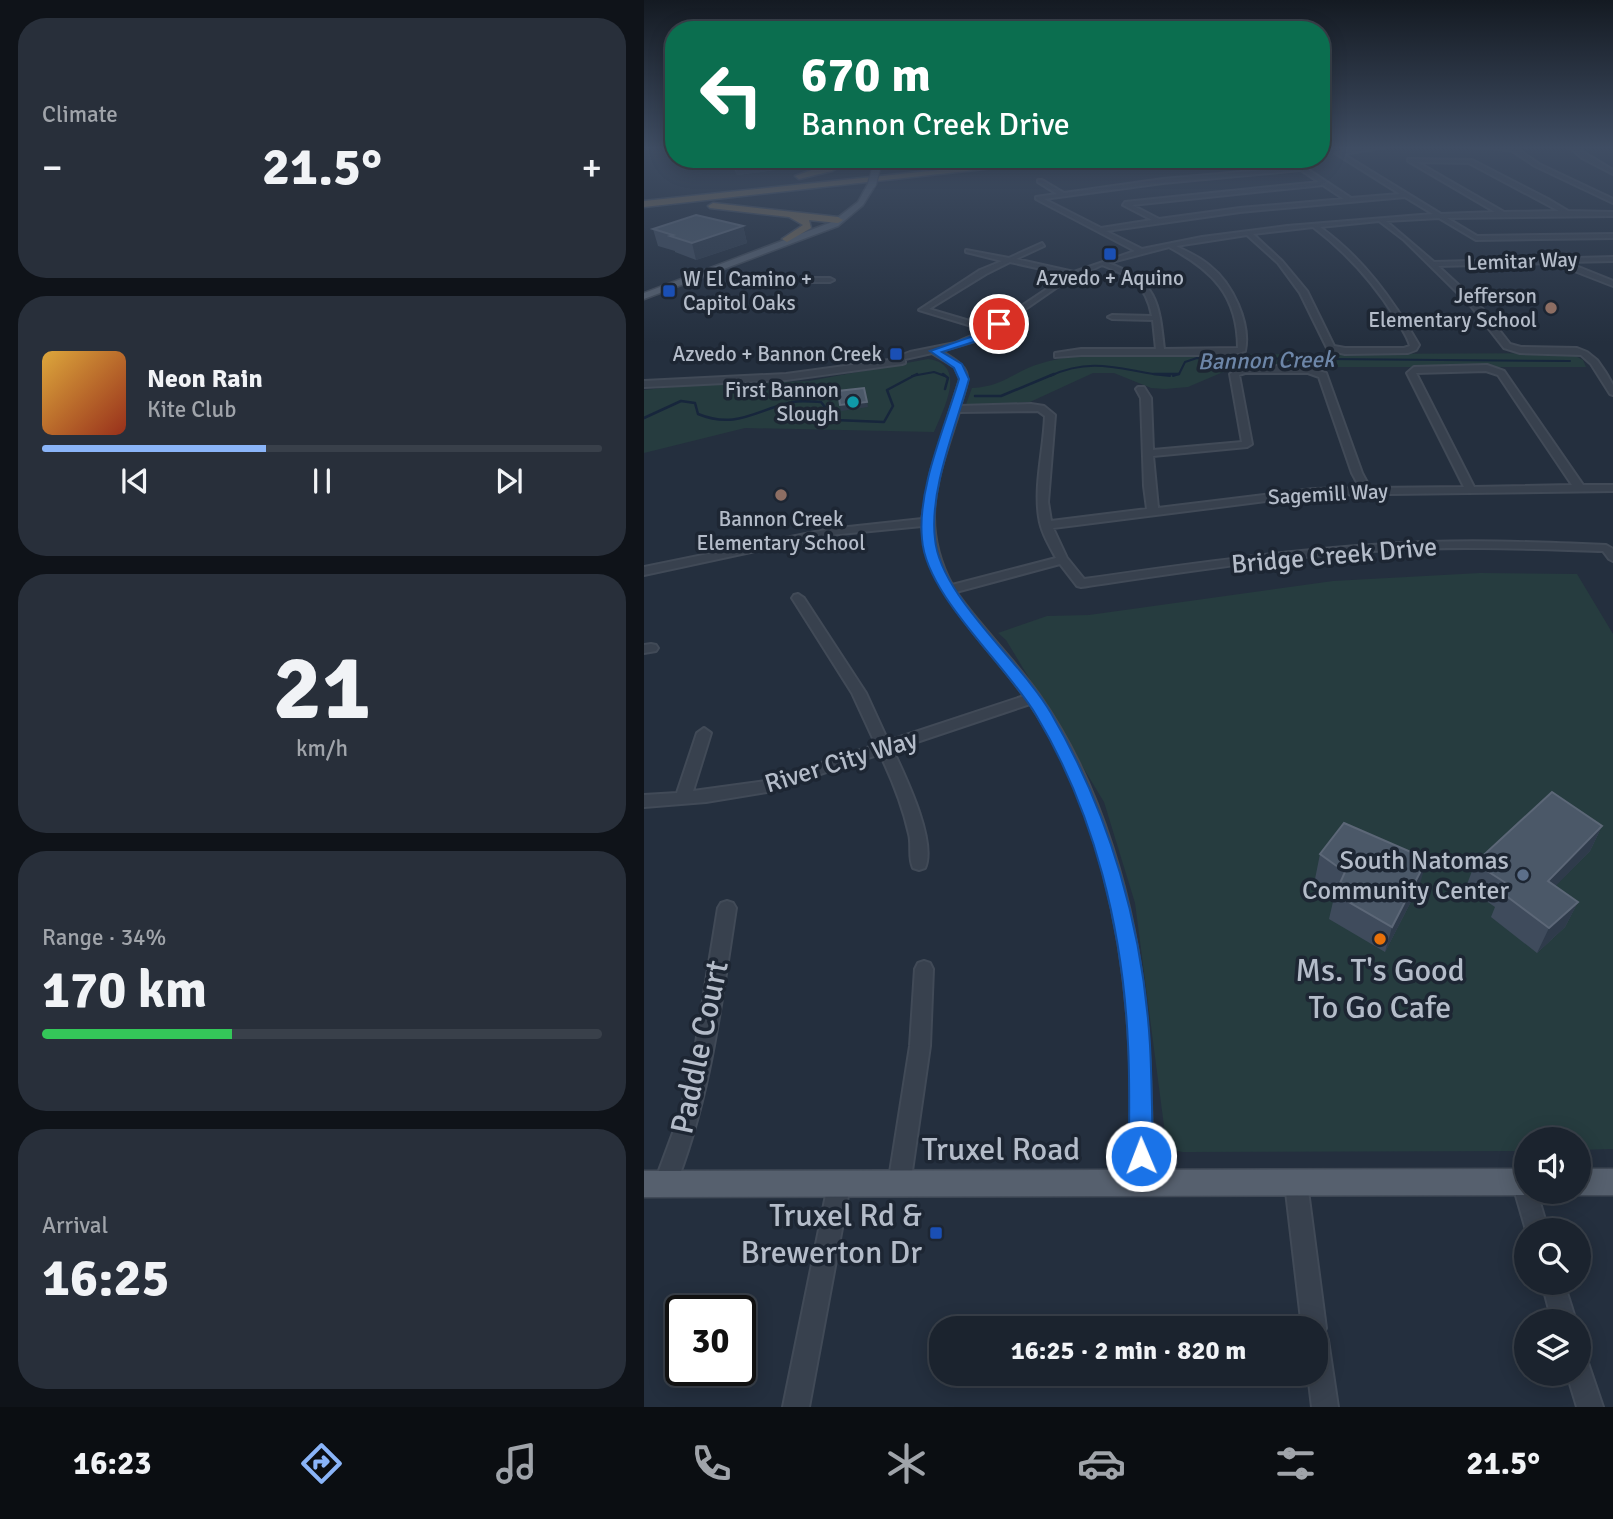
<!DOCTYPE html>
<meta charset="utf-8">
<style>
body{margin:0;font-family:Signika,sans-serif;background:#282f3a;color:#f1f3f6;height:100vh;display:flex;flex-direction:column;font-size:26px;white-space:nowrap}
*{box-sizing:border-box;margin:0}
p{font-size:23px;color:#a0a4aa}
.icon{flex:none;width:38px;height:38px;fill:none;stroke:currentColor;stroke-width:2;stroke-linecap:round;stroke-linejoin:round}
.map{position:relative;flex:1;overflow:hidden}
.drawer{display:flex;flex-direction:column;gap:18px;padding:18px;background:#0f1319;width:644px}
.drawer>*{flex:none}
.guide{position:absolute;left:21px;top:21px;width:665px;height:147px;border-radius:28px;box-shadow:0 4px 18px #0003,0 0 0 2px #39404a;background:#0b6e4f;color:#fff;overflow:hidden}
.tools{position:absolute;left:870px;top:1127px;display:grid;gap:14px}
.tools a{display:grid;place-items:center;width:77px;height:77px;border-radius:50%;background:#1b232e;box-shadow:0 4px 18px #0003,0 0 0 2px #39404a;font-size:35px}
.speed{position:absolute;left:21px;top:1295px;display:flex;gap:14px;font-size:35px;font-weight:700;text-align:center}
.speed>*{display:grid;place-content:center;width:91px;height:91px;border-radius:50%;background:#1b232e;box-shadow:0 4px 18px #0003,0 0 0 2px #39404a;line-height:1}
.speed .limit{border:4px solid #111;border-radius:10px;background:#fff;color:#111}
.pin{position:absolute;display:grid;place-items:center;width:60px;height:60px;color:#fff;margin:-30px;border:4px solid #fff;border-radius:50%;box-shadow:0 2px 7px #0007}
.me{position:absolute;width:77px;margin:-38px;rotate:359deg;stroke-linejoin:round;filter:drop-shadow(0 0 5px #0008)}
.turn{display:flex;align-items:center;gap:24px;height:147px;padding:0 21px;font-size:32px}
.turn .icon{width:91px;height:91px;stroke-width:2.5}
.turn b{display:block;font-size:49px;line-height:60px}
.big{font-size:52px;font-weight:800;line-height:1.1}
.drawer .card{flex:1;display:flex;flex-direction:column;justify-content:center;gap:10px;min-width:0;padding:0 24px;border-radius:28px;background:#282f3a}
.drawer .dial{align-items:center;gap:0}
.dial b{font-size:91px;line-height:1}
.song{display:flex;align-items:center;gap:21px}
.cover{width:84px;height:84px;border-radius:10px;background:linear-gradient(135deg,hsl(40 70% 55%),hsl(10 70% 35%))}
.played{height:7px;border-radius:4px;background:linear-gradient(90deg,#8ab4f8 40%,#39404a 40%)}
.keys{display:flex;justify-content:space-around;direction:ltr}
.heat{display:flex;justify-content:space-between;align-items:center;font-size:38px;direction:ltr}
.charge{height:10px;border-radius:5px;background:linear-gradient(90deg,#34c759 34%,#39404a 0)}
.trip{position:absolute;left:285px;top:1316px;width:399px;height:70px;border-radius:28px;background:#1b232e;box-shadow:0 4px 18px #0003,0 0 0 2px #39404a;font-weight:800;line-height:70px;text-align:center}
.menu{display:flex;height:112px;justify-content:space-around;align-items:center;background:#0b0e12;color:#a0a4aa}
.menu .icon{width:49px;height:49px}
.menu .selected{color:#8ab4f8}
.menu b{font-size:32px;color:#f1f3f6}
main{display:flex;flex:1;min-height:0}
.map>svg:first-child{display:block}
.green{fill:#263c3f}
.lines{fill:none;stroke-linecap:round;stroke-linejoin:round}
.stream-far1{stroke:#17263c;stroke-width:2}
.stream{stroke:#17263c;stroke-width:2.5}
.minor-casing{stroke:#414a57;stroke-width:4}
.major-casing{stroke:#414a57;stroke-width:3}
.highway-casing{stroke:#434c59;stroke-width:3}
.minor{fill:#38414e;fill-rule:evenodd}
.major{fill:#56606e;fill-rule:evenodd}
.highway{fill:#746855;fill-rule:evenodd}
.major-bridge-casing{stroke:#414a57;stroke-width:10;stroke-linecap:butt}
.major-bridge{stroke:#56606e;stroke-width:8}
.wall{fill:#3f4b5c}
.shaded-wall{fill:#2f3b4b}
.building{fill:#4b5868;stroke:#5c6777;stroke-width:2}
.route{fill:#1a73e8;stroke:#114b97;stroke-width:2}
.transit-dot{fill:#1a4fb4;stroke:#1d2633;stroke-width:2.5}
.education-dot{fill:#8d6e63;stroke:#1d2633;stroke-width:2.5}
.culture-dot{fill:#0f9aa8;stroke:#1d2633;stroke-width:2.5}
.service-dot{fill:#5c6f8a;stroke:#1d2633;stroke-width:2.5}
.food-dot{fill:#e8710a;stroke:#1d2633;stroke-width:2.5}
.labels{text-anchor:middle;stroke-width:7;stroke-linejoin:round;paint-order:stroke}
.far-street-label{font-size:21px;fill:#b4bcc9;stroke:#1d2633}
.far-poi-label{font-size:21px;fill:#b4bcc9;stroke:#1d2633;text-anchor:end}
.far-water-label{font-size:23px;font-style:italic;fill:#6d86a8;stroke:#1d2633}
.street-label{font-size:26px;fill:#b4bcc9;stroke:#1d2633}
.poi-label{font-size:26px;fill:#b4bcc9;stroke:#1d2633;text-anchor:end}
.near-poi-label{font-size:32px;fill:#b4bcc9;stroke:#1d2633}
.near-street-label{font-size:32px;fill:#b4bcc9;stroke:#1d2633}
</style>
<main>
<section class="drawer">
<div class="card"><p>Climate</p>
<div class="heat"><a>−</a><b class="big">21.5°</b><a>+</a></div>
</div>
<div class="card">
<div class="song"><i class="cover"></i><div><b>Neon Rain</b><p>Kite Club</p></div></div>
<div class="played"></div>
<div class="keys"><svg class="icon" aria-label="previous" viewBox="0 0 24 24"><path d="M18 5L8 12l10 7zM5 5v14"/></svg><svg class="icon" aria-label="pause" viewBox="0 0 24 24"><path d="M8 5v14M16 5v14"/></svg><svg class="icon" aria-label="next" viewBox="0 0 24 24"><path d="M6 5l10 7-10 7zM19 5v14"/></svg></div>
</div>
<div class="card dial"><b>21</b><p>km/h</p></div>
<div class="card"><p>Range · 34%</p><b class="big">170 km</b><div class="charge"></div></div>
<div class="card"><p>Arrival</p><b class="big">16:25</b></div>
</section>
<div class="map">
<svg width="969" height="1407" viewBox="0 0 969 1407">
<rect width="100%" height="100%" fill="#242f3e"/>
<path class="green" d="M926,353L939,360L942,367H616L584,370L544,387L521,389L507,388L470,373H449L386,402L321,407L328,388C353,387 363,378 384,368C400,361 420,358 437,355Z
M284,359C324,364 300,408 290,432L101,428L0,453V390L46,385L165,381Z
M836,573L933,574L969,634V1149L935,1150L934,1139H882V1151L539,1152L523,1149L491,903L460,802L362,640L354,633L403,616L445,615L689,581Z"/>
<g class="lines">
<path class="stream-far1" d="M268,376L290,372L301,376
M406,376C451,355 481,372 526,376
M529,376L535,374L541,362L553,358L926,361"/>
<path class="stream" d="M299,374L304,378L301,389
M510,374H535
M331,396H357L410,374
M0,418L37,401L51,403L54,414C93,430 113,409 149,402C158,400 168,402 177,402L191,420L240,422L249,406L243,390L273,374"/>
<defs>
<path id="minor" d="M732,146H748L699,154L797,214L851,212L764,161V159L828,160L904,199L924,211L969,212V216L803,218L833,236L969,234V238L832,240L795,218L742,221L790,262L969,257V261L922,262L969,281V286L910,263L794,266L833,302L866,344L877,347L933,348L943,352L953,360L962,373L969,385V395L966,394L947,364L937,355L876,353L860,348L827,306L760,240L735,221L676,227C719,258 749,300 775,345L772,350L764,353L701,354L684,350L656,293L634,263L603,235L532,246C544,252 556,257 566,266C588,283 607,323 601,351L588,355H437L411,357V353L437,349H512L509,320L468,319L464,317L468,315L508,316C502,283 486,276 458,265L416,285L338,339L297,351C328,370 327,372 316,406L387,404L400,406L411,415L404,502L407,521L503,509L500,486L497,398L492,389L494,387H500L507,398L509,450L598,442L586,374C604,361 661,366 682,373L718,473L726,488L820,487L763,373L770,367L843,365L860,371L939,485H969V491L670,495L409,528L423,558L440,579C541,565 641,550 743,544C816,539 889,542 962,545L969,549V561L965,559L959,551C887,549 816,546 745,550C642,556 539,572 437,587L433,586L416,564L312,592C337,628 370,659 395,695C458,785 492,904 502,1014C508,1070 507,1127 509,1184L506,1192L498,1195L490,1192L487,1184C487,1127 488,1070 483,1013C474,907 446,793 386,704L249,750C261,776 293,841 281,868L275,870L269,868C264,857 268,845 265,834C259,807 248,779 236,754L123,792L62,802L0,807V795L33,793L53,733L60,728L67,733L49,791L122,781L232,745L208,693L148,598L150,595L154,594L160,598L222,693L244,741L380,696C341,641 285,596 278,526L186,535L0,575V567L186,529L278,519L287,471L316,379L311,367L288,353L261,359V363L258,364L142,380L0,387V381L142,374L245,360L266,352L311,343L341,330L275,310L336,270L358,261L322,252V250L365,258L398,243L400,246L372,259L430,272L491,251L392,199V197L413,194L394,182V180H398L420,193L519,179L652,167L641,159H648L707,198L756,194L691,153ZM773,162L825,163L915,211L860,212ZM657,170L675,182L481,202L479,205L508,220L457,228L400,199L519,183ZM679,185L700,199L596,208L515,219L488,205ZM761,197L789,214L643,226L558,237L498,249L462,231L596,212ZM669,227C702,252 729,282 751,317C756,326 764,337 766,346L760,348H701L690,346L663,291L638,261L609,234ZM525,247C568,270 594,295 594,348L520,349C515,302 513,281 464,263ZM366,262L424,275L346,327L285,309L342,274ZM842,371L854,375L928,485L830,487L772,373ZM601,373H664L675,377L708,473L716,488L670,489L514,508L509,456L603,447L608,444L595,375ZM394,411L401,416C400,449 390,484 395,517C397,532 405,545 412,558L308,585C274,522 295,475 315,412Z
M815,146H869L895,164L969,199V203L891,166L867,150Z
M924,146C934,147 958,164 969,170V174L938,158Z
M168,278H186L190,280L186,282H165V278Z
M7,644L12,645L14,648L12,651L0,653V645Z
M83,901L89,903L92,908C77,1005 66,1101 29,1192L21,1195L13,1192L10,1184L36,1114L51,1049L74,908L77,903Z
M280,961L286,963L289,969L286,1046L266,1185L263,1193L255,1196L247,1193L244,1185L266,1046L271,969L274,963Z
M879,1171L882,1172V1192H893L904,1230H882L868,1182L871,1174Z
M652,1172L660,1175L663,1183L682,1328L680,1332L684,1340L694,1407H668L664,1374H672V1328H658L641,1183L644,1175Z
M195,1174L203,1177L206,1185L165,1407H139L184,1185L187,1177Z
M898,1283H920L932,1321H908Z
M934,1357L943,1360L959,1407H933L923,1374H934Z"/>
<path id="major" d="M225,182L232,184L219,205L194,226L0,299V293L188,222L214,202Z
M882,1169V1192H891L882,1195L0,1197V1171Z
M934,1169H969V1195H934L925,1192H934Z"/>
<path id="highway" d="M199,159H210L188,171L155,179L151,176Z
M232,159H241L236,162Z
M399,159H429L0,207V201Z
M69,203L194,217L199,220L194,223L165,220L167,228L143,242L138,239L159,225L145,217L66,208L64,206Z"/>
</defs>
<use href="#minor" class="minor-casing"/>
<use href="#major" class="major-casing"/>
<use href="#highway" class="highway-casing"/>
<use href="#minor" class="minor"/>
<use href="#major" class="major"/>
<use href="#highway" class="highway"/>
<defs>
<path id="major-bridge" d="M228,184L232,169"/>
</defs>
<use href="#major-bridge" class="major-bridge-casing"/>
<use href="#major-bridge" class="major-bridge"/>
</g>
<path class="wall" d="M87,159H142L131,170L93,175L89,166Z
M99,226L103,243L52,260L31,252V251L14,246L9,229Z
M958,826L946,851L911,886L934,902L921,927L893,953L847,917L851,907L822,887L831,863Z
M676,854L776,884L741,952L685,919L691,893L671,879Z"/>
<path class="shaded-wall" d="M131,159H142L131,170L93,175L91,165Z
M99,226L103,243L52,260L48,243Z
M223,402L224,407L197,411L196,405Z
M958,826L946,851L893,905L904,881Z
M783,859L776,884L741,952L748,927Z
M934,902L921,927L893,953L905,928Z"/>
<path class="building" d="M88,159H131L129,161L91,165Z
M52,215L99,226L48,243L26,236L29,235L9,229Z
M220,388L223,402L196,405L194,391Z
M908,792L958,826L904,881L934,902L905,928L857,892L865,885L831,863Z
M700,823L783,859L748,927L691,894L701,872L676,854Z"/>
<linearGradient id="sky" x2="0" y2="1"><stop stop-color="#141a22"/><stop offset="0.43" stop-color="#3f4d63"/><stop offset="1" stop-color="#3f4d63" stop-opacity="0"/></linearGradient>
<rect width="969" height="343" fill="url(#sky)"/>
<path class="route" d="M351,322L359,324L339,339L298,352L318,364L325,379C312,427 285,490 291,539C296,596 377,661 407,713C466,814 499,928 506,1045C508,1081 508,1119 509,1156L506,1164L497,1168L489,1164L485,1156C485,1119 486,1081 484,1044C479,931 451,813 392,715C362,664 282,596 278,539C273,489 301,427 315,379L310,368L286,351L332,335Z"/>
<g class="transit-dot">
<rect x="459" y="247" width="14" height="14" rx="3.5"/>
<rect x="18" y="284" width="14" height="14" rx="3.5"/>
<rect x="245" y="347" width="14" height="14" rx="3.5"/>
<rect x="285" y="1226" width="14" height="14" rx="3.5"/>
</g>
<g class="education-dot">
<circle cx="907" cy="308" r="7"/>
<circle cx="137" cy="495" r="7"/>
</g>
<circle class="culture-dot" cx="209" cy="402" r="7"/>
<circle class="service-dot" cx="879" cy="875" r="7"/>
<circle class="food-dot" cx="736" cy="939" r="7"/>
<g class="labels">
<g class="far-street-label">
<text transform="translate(878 261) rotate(-2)" y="7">Lemitar Way</text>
<text transform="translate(684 494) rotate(-3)" y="7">Sagemill Way</text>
</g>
<g class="far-poi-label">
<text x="466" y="285" text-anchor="middle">Azvedo + Aquino</text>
<text x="39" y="286" text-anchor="start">W El Camino +<tspan x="39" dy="24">Capitol Oaks</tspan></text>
<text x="893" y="303">Jefferson<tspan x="893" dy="24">Elementary School</tspan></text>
<text x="238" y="361">Azvedo + Bannon Creek</text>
<text x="195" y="397">First Bannon<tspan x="195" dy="24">Slough</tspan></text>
<text x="137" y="526" text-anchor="middle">Bannon Creek<tspan x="137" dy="24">Elementary School</tspan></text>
</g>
<g class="far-water-label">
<text transform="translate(622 360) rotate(-1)" y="8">Bannon Creek</text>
</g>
<g class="street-label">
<text transform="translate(690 555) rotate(-5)" y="9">Bridge Creek Drive</text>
<text transform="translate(197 761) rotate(-17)" y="9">River City Way</text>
</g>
<g class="poi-label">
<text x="865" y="869">South Natomas<tspan x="865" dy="30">Community Center</tspan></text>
</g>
<g class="near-poi-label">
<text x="736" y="981">Ms. T's Good<tspan x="736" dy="37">To Go Cafe</tspan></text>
<text x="278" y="1226" text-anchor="end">Truxel Rd &amp;<tspan x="278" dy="37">Brewerton Dr</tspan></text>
</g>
<g class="near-street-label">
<text transform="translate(55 1047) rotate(-78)" y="11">Paddle Court</text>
<text x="357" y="1160">Truxel Road</text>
</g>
</g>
</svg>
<div class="tools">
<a><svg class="icon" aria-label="sound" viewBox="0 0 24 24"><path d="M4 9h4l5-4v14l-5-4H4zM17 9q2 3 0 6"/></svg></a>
<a><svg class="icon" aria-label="search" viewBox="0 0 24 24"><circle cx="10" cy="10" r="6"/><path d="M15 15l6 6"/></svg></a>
<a><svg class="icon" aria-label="layers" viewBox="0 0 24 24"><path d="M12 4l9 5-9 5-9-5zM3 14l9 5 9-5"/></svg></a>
</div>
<div class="speed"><div class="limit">30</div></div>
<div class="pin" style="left:355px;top:324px;background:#d93025"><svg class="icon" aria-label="arrive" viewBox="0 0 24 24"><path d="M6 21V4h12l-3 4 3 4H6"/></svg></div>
<svg class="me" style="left:497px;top:1156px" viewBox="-20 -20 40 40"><circle r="17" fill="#1a73e8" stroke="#fff" stroke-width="3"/><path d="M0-11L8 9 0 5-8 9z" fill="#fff"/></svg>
<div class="trip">16:25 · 2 min · 820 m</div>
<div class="guide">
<div class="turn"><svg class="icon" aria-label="left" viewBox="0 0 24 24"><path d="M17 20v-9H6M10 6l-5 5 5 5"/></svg><div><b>670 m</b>Bannon Creek Drive</div></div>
</div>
</div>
</main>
<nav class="menu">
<b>16:23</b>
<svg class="icon selected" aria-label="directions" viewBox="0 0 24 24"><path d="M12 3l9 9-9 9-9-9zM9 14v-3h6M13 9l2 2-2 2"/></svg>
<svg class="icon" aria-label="music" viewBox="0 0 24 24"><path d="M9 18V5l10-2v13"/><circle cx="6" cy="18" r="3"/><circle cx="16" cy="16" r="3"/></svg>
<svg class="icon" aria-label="phone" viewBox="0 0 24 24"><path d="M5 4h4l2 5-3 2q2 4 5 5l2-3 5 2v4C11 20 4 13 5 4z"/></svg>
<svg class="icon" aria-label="climate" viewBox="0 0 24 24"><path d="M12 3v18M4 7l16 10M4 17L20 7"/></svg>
<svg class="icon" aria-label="car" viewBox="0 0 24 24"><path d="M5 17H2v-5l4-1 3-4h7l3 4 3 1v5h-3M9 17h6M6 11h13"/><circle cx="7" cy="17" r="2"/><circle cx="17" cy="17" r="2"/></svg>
<svg class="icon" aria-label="filters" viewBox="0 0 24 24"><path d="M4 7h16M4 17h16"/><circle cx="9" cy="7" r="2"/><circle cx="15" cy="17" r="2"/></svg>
<b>21.5°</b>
</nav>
